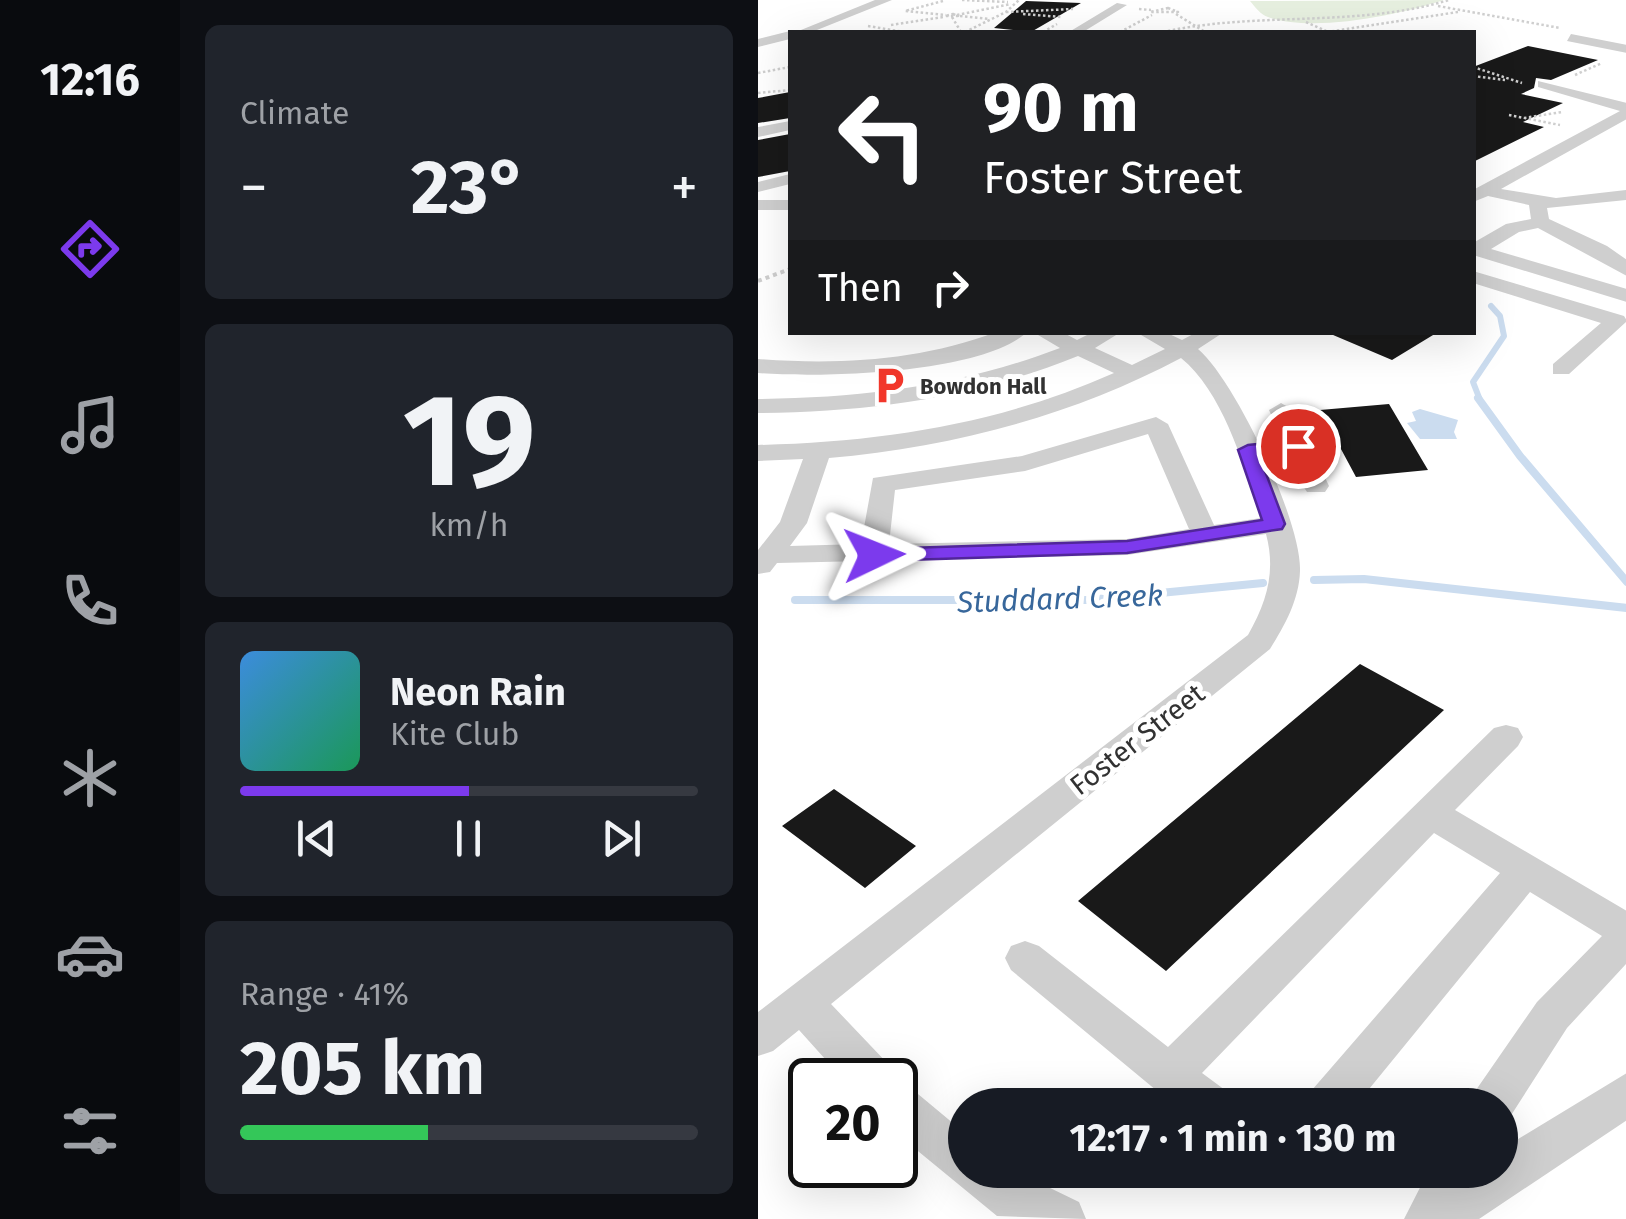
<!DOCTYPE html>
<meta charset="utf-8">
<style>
body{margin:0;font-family:"Fira Sans",sans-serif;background:#20242c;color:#f1f3f6;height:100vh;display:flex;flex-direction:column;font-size:38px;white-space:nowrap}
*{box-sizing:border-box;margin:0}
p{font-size:32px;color:#9ea1a6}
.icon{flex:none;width:55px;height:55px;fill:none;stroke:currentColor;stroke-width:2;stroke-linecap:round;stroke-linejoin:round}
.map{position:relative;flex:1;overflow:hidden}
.drawer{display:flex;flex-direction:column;gap:25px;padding:25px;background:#0d0f14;width:578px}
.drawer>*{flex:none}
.banner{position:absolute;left:30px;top:30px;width:688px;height:305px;border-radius:0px;box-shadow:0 10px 40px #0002;background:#202124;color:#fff;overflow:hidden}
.speed{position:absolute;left:30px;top:1058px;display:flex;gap:20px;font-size:50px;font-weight:700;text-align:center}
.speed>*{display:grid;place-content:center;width:130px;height:130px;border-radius:50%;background:#171b24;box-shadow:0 10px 40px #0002;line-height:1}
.speed .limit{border:5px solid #111;border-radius:15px;background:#fff;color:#111}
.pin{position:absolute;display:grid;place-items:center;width:85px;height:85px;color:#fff;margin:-42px;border:5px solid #fff;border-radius:50%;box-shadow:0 2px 10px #0007}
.me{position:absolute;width:110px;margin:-55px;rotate:88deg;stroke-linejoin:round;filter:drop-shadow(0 0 8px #0008)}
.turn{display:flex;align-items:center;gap:35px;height:210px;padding:0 30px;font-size:45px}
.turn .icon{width:130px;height:130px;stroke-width:2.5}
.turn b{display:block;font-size:70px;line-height:85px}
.then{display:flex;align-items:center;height:95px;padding:0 30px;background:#0003;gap:20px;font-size:38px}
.big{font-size:75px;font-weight:700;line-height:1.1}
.drawer .card{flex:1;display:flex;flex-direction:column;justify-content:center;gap:15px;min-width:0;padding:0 35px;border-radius:15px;background:#20242c}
.drawer .dial{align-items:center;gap:0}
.dial b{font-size:130px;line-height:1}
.song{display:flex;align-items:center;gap:30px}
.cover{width:120px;height:120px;border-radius:15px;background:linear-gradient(135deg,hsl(210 70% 55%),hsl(150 70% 35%))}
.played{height:10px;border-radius:5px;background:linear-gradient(90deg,#7c3aed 50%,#363941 50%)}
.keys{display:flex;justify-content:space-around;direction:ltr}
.heat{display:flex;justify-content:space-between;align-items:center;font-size:55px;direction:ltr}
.charge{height:15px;border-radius:8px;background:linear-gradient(90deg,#34c759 41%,#363941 0)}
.trip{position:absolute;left:190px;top:1088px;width:570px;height:100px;border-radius:50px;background:#171b24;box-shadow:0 10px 40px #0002;font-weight:700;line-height:100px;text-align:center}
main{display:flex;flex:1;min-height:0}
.tab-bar{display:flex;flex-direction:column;width:180px;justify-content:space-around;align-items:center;background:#090b0e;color:#9ea1a6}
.tab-bar .icon{width:70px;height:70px}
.tab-bar .on{color:#7c3aed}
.tab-bar b{font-size:45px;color:#f1f3f6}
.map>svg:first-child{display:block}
.green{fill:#e6efdf}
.water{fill:#cbdcef}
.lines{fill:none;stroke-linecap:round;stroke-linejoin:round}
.stream-far1{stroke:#cbdcef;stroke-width:6}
.stream{stroke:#cbdcef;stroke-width:8}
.building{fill:#191919}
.path-far1{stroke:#cfcfcf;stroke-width:2.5;stroke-dasharray:2.5 2.5;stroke-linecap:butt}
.path{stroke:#cfcfcf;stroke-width:4;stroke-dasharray:4 4;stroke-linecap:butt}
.minor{fill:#cfcfcf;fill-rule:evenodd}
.route{fill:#7c3aed;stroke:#51269a;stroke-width:2.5}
.labels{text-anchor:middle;stroke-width:10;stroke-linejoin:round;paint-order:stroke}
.far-poi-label{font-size:22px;font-weight:bold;fill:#323232;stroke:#fff;text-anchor:start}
.street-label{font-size:28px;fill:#323232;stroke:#fff}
.water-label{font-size:30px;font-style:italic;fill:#38679b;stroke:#fff}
</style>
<main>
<nav class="tab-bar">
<b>12:16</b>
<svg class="icon on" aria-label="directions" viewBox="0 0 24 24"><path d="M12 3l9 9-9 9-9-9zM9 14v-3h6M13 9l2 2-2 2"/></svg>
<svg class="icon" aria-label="music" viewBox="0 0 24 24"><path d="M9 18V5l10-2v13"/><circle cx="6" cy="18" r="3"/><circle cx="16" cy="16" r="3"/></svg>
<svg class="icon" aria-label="phone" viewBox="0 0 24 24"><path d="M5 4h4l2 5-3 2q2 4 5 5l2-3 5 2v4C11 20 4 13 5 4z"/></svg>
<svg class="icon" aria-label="climate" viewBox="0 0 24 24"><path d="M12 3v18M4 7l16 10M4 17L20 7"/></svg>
<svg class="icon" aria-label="car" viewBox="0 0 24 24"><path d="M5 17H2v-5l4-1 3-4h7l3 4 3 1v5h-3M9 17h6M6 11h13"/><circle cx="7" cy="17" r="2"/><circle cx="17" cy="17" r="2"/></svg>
<svg class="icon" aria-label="filters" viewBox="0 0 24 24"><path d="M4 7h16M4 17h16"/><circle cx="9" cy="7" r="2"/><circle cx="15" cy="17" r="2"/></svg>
</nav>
<section class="drawer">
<div class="card"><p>Climate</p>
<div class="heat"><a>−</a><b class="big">23°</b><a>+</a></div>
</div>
<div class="card dial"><b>19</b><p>km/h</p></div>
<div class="card">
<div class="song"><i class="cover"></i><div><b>Neon Rain</b><p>Kite Club</p></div></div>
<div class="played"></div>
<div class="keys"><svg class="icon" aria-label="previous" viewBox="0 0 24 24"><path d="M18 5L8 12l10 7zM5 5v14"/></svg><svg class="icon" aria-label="pause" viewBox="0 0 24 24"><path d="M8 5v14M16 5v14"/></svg><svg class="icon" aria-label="next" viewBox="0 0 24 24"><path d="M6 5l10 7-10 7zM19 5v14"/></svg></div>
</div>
<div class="card"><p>Range · 41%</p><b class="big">205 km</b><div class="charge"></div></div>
</section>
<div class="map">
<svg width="869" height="1219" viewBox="0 0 869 1219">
<rect width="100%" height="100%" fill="#fff"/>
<path class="green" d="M686,0C641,15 555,33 510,17C503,15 497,7 492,1Z"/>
<path class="water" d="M662,409L700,420L696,432L699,439H662L649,423L658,421L654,412Z"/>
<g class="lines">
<path class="stream-far1" d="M722,400L715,382L746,336L742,316L733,306"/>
<path class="stream" d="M720,398L762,456L869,582
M556,580L606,579L869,608
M37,600H330L505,583"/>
</g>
<path class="building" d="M268,1L323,3L273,32L236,28Z
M770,46L840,60L793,80L778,78L776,88L763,94L805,103L765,122L786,127L715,162V67Z
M32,92V118L0,123V98Z
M32,134V171L0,177V140Z
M568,332H680L634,360Z
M631,404L670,470L598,477L562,410Z
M602,664L686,710L408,971L320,901Z
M76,789L158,846L107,888L24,826Z"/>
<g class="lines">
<path class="path-far1" d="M204,0L250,2
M185,1L147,11L188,15
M680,6L802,28
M410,8L420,12H392Z
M381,9L393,10
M248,12L315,9
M195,14L200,16H187Z
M265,14L303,17
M418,14L447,32
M199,15L253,4
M202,16L231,19
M194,17L203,32
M548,22L568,31
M133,25L185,17
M110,26L146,32
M207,32L248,12L261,0
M285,32L299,24
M362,32L394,15
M405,32C500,11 597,28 691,0
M569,32L700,12
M715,67L764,83
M0,73L32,67
M817,75L844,63
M715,76L747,80
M0,93L32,90
M751,115L802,125
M766,118L804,112"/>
<path class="path" d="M0,281L32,269"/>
<path class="minor" d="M117,0H134L54,32H38Z
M359,3L369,5L325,32H311Z
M32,31L37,32L32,39L0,47V39Z
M813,34L869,45V53L809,41Z
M780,81L869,103V119L743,189L798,198L869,190V200L789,208L791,219L849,246L869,260V276L780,228L761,232L733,249L869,289V302L715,255V243L748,224L773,219L771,205L730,196L715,202V190L862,111L780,87Z
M32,121V130L0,137V127Z
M32,174V184L0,192V182Z
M0,200H32V210H0Z
M715,271L866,316L869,321L811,374H795V364L843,323L715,283Z
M238,332H269C224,374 61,378 0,373V359C81,365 161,361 238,332Z
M275,332H304L319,340L335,332H363L337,348L374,365L407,349L378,332H407L424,340L439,332H466L440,349C477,380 544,522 542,571C541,600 527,625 512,649L73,1004L131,1065L137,1080H86L41,1030L15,1051L0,1056V1012L490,635C509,602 518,571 508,534L369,555L19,563L12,572L0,574V550L22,522L45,459L0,461V445C124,442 242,424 356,373L320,356C216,398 111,412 0,413V399C105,398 203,386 302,348ZM423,358C466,393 486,467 503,518L456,525L410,424L398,417L264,456L115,478L103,544L32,546L49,523L71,458C194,447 314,416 423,358ZM390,434L431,529L369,539L131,544L137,490L267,471Z
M523,403L535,410L571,486L567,492H549L545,486L511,410Z
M748,725L760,728L765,737L760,746L697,810L869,911V963L809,1028L750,1120L742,1123V1105H711L718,1090L779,1002L844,936L772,892L598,1105H547L554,1090L742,873L676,833L444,1073L467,1090L474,1105H416L253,970L247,958L253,946L267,941L281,946L410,1047L736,728Z
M869,1073V1120L721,1219H646L671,1170H742V1150Z
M138,1083L154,1089L208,1134V1170H255L321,1202L328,1219L239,1216L138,1133Z"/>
</g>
<path class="route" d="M540,440L549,446L547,450L501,455L527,524L524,529L369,553L116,561L106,555L116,549L369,541L504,520L480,450L490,445Z"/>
<defs>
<symbol id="parking-bare" viewBox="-9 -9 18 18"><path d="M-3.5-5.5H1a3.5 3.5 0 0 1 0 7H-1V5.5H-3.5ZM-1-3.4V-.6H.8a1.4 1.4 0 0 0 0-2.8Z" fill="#f2372b" stroke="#fff" stroke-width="2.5" paint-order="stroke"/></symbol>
</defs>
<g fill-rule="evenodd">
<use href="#parking-bare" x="104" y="358" width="55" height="55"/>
</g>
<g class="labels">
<g class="far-poi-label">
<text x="162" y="394">Bowdon Hall</text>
</g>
<g class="street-label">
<text transform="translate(379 739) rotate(-38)" y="10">Foster Street</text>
</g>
<g class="water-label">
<text transform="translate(302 599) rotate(-2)" y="10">Studdard Creek</text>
</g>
</g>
</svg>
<div class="speed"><div class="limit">20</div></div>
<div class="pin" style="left:540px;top:446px;background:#d93025"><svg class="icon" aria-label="arrive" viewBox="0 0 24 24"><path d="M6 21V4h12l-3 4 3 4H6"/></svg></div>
<svg class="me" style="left:116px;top:555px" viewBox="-20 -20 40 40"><path d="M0-17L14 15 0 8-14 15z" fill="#7c3aed" stroke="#fff" stroke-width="4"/></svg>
<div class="trip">12:17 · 1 min · 130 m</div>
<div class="banner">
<div class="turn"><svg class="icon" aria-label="left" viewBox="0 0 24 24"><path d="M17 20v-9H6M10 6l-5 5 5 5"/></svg><div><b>90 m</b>Foster Street</div></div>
<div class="then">Then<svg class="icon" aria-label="right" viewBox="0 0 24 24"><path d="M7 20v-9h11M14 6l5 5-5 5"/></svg></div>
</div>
</div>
</main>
